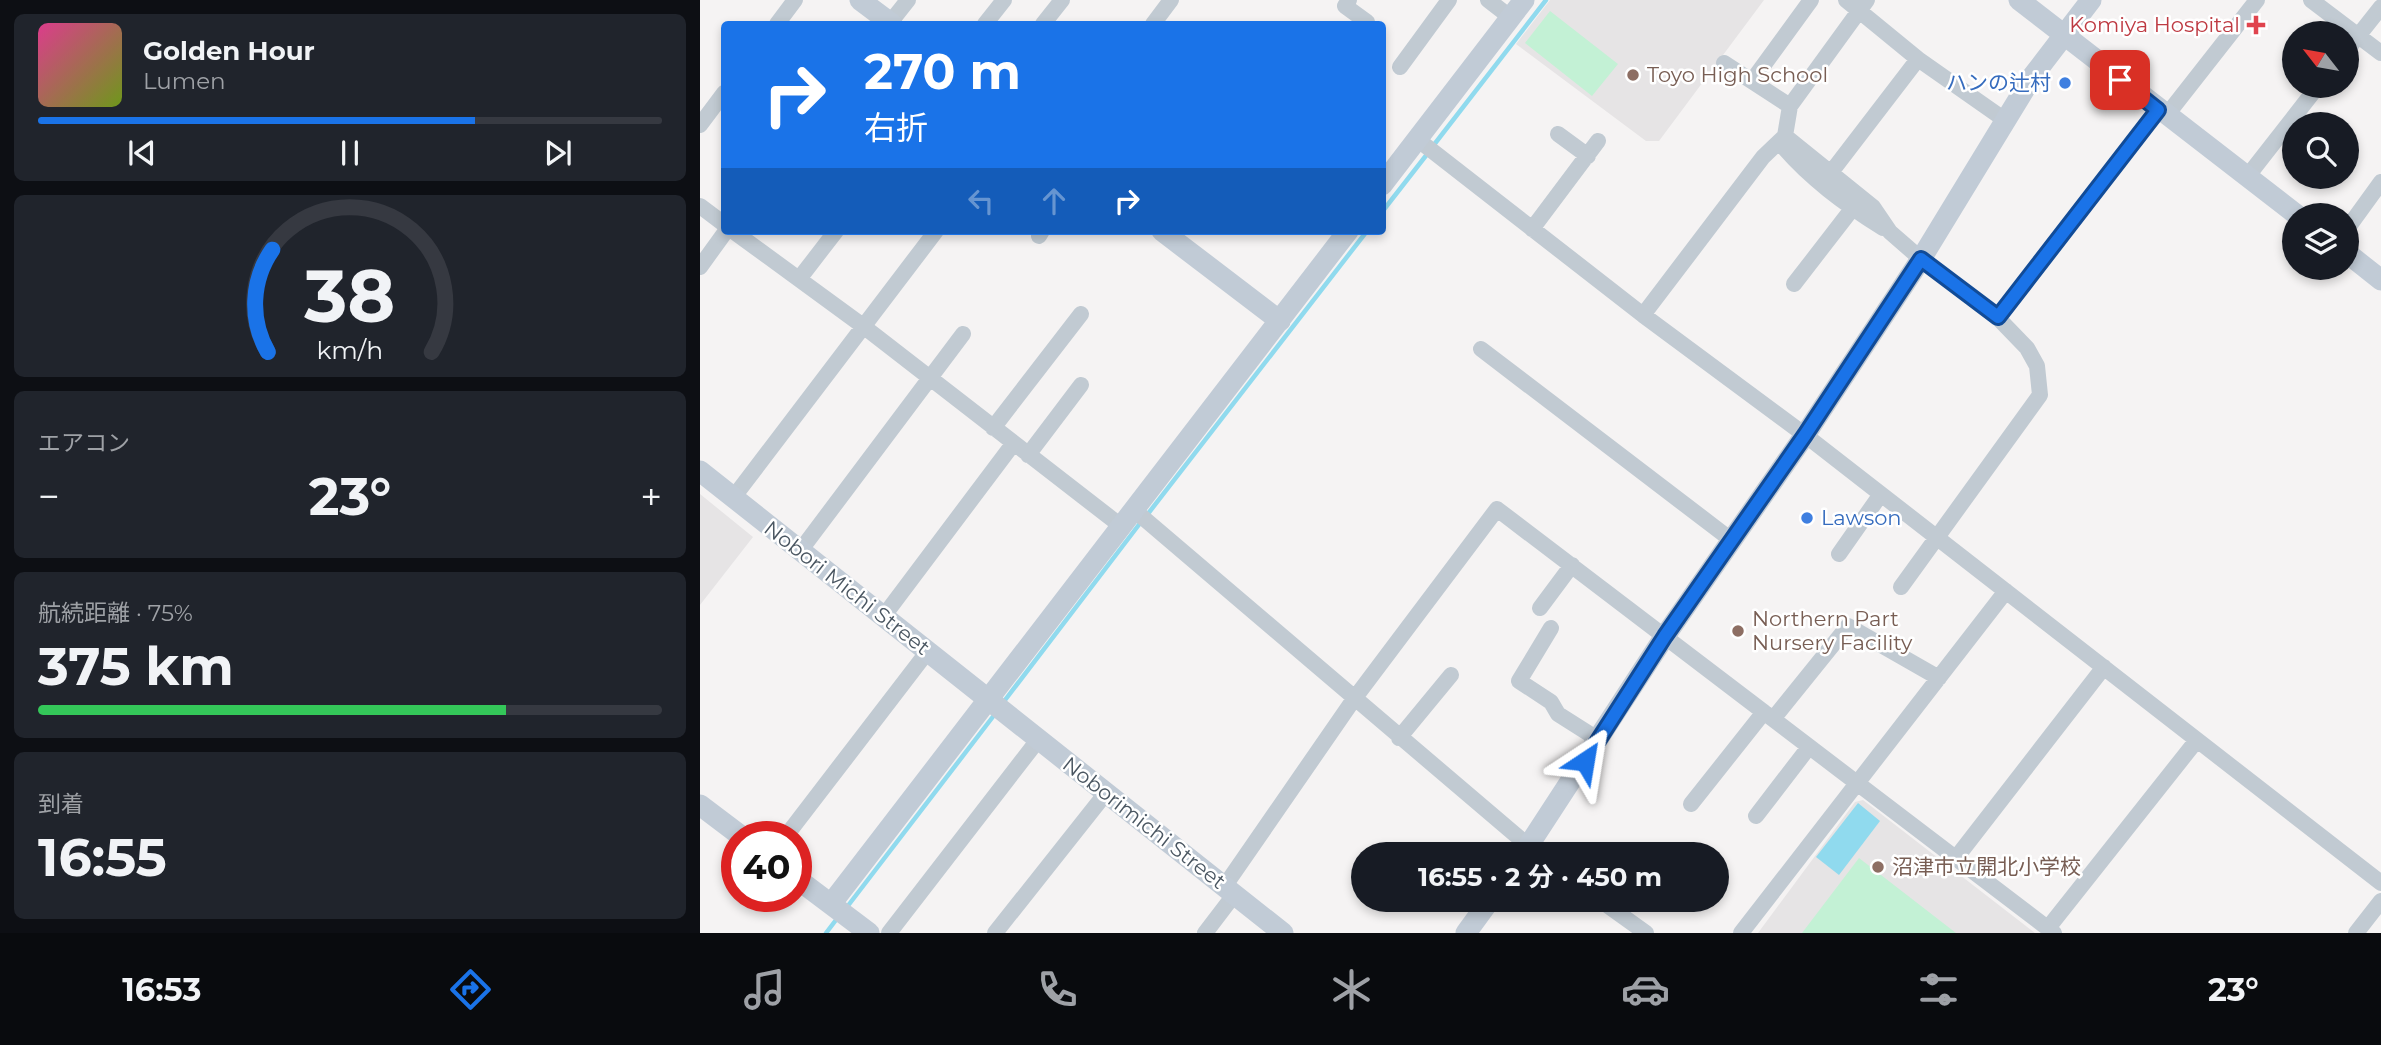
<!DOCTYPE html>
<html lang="ja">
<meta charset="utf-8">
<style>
body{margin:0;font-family:Montserrat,"Noto Sans JP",sans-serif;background:#20242c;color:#f1f3f6;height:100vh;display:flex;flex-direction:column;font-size:26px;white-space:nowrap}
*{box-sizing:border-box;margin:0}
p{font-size:23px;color:#9ea1a6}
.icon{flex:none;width:38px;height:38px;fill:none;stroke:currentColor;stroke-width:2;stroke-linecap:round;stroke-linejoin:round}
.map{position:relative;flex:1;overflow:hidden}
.sheet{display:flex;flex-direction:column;gap:14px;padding:14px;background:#0d0f14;width:700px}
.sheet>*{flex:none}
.banner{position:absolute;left:21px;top:21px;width:665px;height:214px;border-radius:7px;box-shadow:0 4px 10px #0003;background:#1a73e8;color:#fff;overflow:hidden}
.needle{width:46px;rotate:301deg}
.tools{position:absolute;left:1582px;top:21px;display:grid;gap:14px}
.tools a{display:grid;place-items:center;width:77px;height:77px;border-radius:50%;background:#171b24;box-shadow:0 4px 10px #0003;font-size:35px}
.speed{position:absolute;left:21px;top:821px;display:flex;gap:14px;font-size:35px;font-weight:700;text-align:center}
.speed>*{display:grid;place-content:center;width:91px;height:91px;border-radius:50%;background:#171b24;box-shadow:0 4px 10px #0003;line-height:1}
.speed .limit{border:10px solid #d22;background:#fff;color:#111}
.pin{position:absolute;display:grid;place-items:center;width:60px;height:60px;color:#fff;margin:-30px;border-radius:14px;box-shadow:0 4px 10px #0006}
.me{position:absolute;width:77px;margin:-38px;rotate:33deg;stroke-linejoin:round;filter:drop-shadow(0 0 5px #0008)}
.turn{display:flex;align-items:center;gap:24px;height:147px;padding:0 28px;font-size:32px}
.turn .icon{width:91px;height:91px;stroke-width:2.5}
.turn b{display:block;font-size:49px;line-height:60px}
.lanes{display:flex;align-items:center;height:66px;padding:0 28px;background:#0003;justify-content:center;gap:35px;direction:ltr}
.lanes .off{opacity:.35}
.big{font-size:52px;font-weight:700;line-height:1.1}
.sheet .widget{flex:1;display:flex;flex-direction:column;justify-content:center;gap:10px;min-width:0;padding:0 24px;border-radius:10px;background:#20242c}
.sheet .dial{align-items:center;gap:0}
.dial svg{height:182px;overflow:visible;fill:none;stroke:#363941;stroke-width:7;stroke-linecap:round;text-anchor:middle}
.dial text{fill:#f1f3f6;stroke:none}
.song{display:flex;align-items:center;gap:21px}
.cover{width:84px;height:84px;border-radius:10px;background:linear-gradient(135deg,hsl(330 70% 55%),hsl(80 70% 35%))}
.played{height:7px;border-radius:4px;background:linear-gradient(90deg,#1a73e8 70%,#363941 70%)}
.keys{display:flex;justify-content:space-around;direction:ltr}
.heat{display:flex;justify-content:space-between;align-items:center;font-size:38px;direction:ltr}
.charge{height:10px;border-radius:5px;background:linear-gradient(90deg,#34c759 75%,#363941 0)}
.trip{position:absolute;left:651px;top:842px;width:378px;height:70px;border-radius:35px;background:#171b24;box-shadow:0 4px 10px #0003;font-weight:700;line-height:70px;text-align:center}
.tab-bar{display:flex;height:112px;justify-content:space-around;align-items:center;background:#090b0e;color:#9ea1a6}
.tab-bar .icon{width:49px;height:49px}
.tab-bar .on{color:#1a73e8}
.tab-bar b{font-size:32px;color:#f1f3f6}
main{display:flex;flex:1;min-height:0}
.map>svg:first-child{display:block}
.education{fill:#e6e4e5}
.green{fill:#c3f1d5}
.water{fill:#90daee}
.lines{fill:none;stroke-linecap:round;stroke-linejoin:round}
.stream{stroke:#90daee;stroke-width:4.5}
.street{stroke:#c1cad2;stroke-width:16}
.secondary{stroke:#c1cbd6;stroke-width:21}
.route-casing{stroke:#114b97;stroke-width:18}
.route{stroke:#1a73e8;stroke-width:12}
.health-dot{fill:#e0444e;stroke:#fff;stroke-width:2.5}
.education-dot{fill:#8d6e63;stroke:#fff;stroke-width:2.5}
.shop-dot{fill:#3f7fe0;stroke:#fff;stroke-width:2.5}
.labels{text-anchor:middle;stroke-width:5;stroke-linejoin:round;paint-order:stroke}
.health-label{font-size:21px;fill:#be3a42;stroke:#fff;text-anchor:end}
.education-label{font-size:21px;fill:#785e54;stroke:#fff;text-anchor:start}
.shop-label{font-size:21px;fill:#366cbe;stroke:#fff;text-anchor:end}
.street-label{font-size:21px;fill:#4a5661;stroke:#fff}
</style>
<main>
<section class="sheet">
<div class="widget">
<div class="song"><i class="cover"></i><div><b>Golden Hour</b><p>Lumen</p></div></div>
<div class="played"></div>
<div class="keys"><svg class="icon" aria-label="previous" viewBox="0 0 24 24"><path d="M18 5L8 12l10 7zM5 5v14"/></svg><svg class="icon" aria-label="pause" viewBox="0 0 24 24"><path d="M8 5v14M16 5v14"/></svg><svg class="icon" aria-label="next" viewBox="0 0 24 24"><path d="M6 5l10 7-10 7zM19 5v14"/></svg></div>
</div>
<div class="widget dial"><svg viewBox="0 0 100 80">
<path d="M14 69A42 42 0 1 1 86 69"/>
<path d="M14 69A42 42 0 0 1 16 24" stroke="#1a73e8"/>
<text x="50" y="56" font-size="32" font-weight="700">38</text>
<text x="50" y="72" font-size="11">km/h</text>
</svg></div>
<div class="widget"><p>エアコン</p>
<div class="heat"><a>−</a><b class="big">23°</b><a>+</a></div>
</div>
<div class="widget"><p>航続距離 · 75%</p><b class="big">375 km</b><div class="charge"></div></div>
<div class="widget"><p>到着</p><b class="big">16:55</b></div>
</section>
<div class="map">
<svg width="1681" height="933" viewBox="0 0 1681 933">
<rect width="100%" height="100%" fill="#f5f3f3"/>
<path class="education" d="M850,0H1064L959,141H946L816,44Z
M0,494L53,537L0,605Z
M1163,800L1335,933H1058L1155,802Z"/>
<path class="green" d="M850,11L918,64L892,96L825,43Z
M1159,858L1256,933H1102Z"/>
<path class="water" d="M1158,803L1180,821L1139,875L1116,857Z"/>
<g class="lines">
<path class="stream" d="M733,146L846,0
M682,212L728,153
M447,515L667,231
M302,704L441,522
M147,907L295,714
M126,933L139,916"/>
<path class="street" d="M649,0L645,6L667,22
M788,0L810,17
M1146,0L1218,59
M1611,0L1681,53
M77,24L95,0
M189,24L208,0
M285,24L304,0
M343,24L362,0
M453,24L471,0
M1647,50L1681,7
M1024,63L1090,106
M700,67L749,0
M1052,81L1111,0
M1466,116L1557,0
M0,125L24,93
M858,134L888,156
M1085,136L1173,207L1190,232L1221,259L1298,318L1327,348L1337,366L1340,395L1201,587
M717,139L943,315L1105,435L1681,883
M1080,143C1109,178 1145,204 1183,228
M1129,175L1218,59L1305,120
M1547,177L1618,86
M0,206L24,224
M832,229L898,141
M1647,229L1681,182
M33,231L163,326L421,526
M339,236L342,231
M0,267L26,231
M99,279L136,231
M1094,284L1152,209
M943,315L1063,157L1085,136L1090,106L1167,0
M1298,318L1458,110
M781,349L1030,539
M293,428L381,314
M328,455L381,385
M33,498L236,231
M434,510L838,854
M100,551L263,334
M1139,554L1181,494
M840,608L872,565
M183,617L313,444
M851,628L819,681L851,702L858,714L899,740
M1073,719L1148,626L1239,678
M699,738L751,675
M991,804L1064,712
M1056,816L1109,747
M86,836L228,651
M1256,858L1404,667
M524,887L654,699L797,509L1354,933
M900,900L946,933
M1348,928L1497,740
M189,933L338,740
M295,933L406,793
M505,933L534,895
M1041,933L1306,591
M1656,933L1681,901"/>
<path class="secondary" d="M160,0L192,24
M1319,0L1597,215
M682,185L824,0
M462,231L580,321
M1647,253L1681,280
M0,471L583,933
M0,805L41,836
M823,854L965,636L1105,435L1221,259L1332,77L1391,0
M96,878L169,933
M131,904L648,231
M766,933L790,900"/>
</g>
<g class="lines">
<defs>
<path id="route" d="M885,761L965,636L1105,435L1221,259L1298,317L1458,110L1420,80"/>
</defs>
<use href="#route" class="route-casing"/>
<use href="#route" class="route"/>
</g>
<path class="health-dot" d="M1552.5 14.5h7v7h7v7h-7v7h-7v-7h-7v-7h7z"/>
<g class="education-dot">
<circle cx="933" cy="75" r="7"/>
<circle cx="1038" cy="631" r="7"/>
<circle cx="1178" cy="867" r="7"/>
</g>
<g class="shop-dot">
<circle cx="1365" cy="83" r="7"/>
<circle cx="1107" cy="518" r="7"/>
</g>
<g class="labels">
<g class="health-label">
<text x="1540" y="32">Komiya Hospital</text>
</g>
<g class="education-label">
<text x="947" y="82">Toyo High School</text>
<text x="1052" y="626">Northern Part<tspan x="1052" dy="24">Nursery Facility</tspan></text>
<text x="1192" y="874">沼津市立開北小学校</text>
</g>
<g class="shop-label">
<text x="1351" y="90">ハンの辻村</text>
<text x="1121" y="525" text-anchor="start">Lawson</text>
</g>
<g class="street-label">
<text transform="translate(147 588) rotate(38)" y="7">Nobori Michi Street</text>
<text transform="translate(444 823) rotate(38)" y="7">Noborimichi Street</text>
</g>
</g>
</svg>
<div class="tools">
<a><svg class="needle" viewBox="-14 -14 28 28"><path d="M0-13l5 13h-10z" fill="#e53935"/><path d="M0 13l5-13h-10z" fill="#9ea1a6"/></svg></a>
<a><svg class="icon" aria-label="search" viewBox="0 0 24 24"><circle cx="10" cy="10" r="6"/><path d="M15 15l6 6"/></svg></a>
<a><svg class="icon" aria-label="layers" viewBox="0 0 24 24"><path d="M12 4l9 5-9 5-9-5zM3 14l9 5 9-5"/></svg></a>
</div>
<div class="speed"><div class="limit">40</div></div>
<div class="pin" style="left:1420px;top:80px;background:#d93025"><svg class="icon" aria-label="arrive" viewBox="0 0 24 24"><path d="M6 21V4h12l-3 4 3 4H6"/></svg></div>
<svg class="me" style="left:885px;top:761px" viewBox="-20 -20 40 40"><path d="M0-17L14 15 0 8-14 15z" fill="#1a73e8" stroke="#fff" stroke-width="4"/></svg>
<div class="trip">16:55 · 2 分 · 450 m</div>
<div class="banner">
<div class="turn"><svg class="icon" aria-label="right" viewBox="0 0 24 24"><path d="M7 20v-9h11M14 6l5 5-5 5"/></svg><div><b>270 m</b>右折</div></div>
<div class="lanes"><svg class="icon off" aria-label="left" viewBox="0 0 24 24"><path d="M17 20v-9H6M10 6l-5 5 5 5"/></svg><svg class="icon off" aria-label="ahead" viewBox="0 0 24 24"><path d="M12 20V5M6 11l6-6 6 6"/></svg><svg class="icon" aria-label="right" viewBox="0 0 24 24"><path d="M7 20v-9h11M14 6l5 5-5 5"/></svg></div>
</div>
</div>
</main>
<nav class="tab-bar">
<b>16:53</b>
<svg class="icon on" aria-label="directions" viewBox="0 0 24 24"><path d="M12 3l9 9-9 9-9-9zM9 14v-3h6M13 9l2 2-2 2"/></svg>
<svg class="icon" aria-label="music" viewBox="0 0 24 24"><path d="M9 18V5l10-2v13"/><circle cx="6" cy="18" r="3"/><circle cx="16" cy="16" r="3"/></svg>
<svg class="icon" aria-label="phone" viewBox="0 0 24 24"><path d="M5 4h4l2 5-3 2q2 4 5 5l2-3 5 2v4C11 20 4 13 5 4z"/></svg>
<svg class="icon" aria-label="climate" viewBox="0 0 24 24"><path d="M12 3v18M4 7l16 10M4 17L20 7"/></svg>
<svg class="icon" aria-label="car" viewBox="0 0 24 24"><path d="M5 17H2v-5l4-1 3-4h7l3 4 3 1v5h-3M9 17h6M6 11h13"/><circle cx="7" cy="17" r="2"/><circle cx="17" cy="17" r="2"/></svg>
<svg class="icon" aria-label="filters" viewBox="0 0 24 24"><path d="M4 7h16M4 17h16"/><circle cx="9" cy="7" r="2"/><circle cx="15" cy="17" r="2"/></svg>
<b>23°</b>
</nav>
